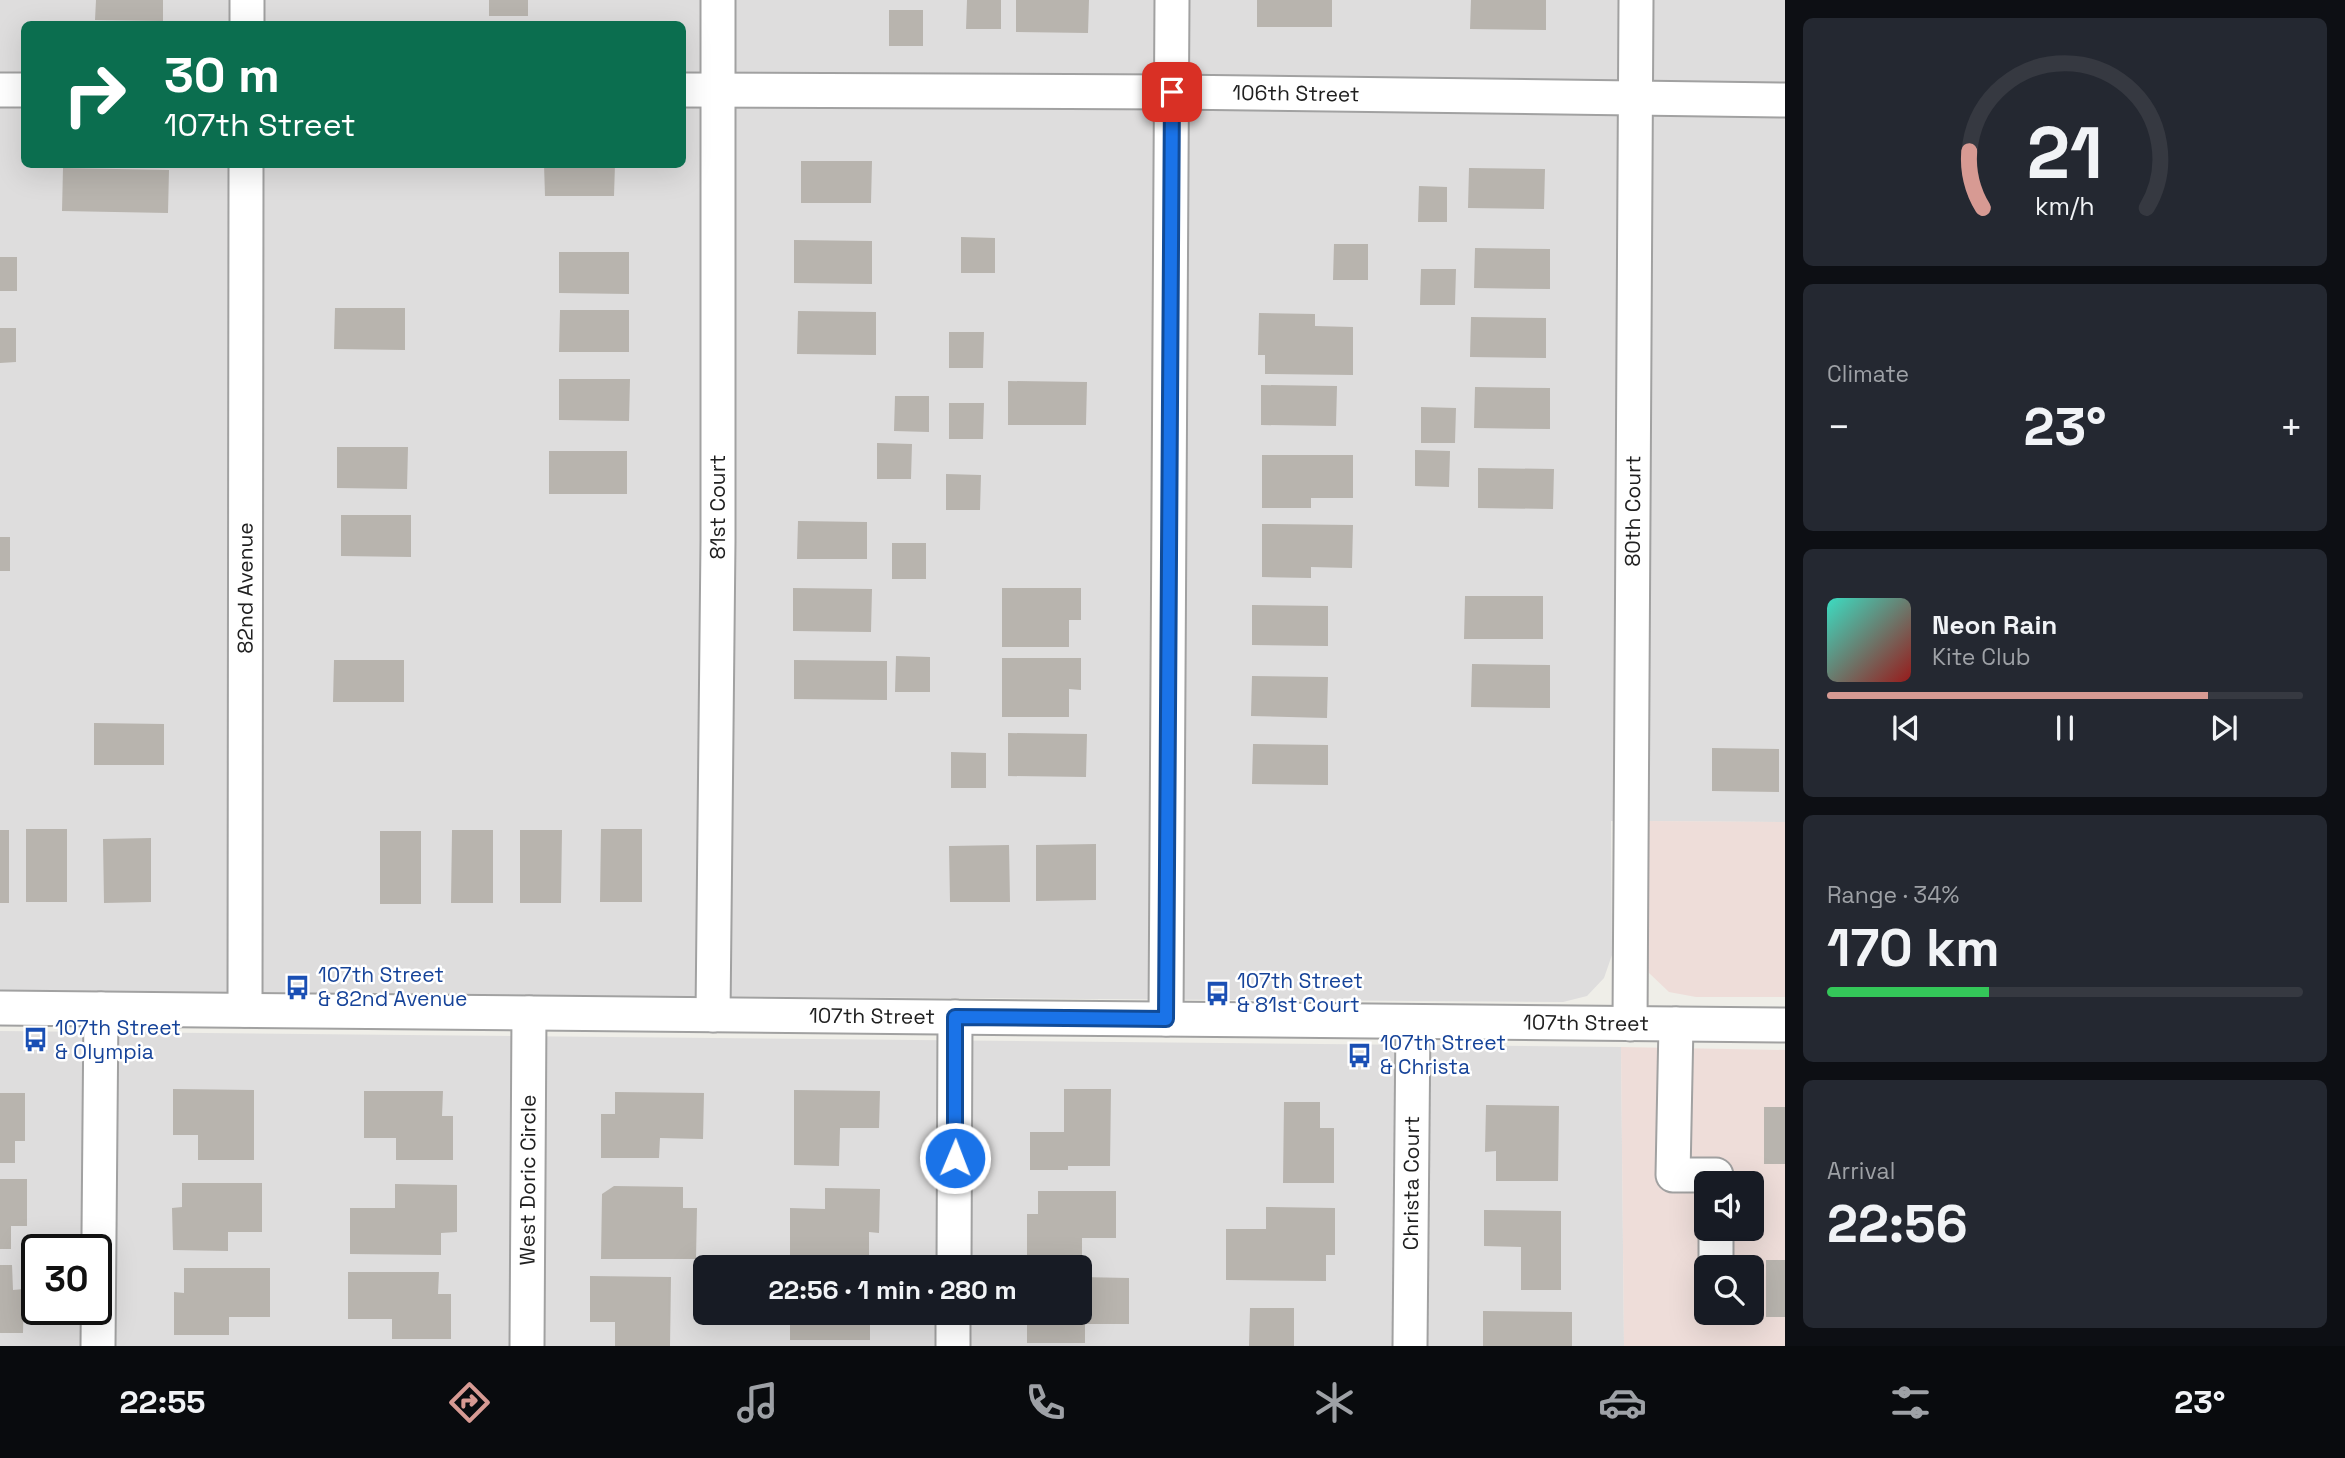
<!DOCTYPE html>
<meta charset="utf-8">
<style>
body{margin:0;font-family:"Space Grotesk",sans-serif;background:#242831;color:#f1f3f6;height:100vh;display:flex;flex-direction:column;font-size:26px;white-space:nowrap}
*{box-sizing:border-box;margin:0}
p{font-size:23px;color:#9ea1a6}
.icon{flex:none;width:38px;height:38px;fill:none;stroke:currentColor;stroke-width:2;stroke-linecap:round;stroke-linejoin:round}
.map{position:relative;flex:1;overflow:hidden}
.panel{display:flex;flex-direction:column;gap:18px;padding:18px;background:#0d0f14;width:560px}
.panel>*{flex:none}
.top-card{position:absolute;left:21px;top:21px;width:665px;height:147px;border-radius:10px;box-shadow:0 7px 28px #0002;background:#0b6e4f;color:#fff;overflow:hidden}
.tools{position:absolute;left:1694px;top:1171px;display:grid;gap:14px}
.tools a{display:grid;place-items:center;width:70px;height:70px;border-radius:10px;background:#171b24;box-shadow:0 7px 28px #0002;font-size:35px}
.speed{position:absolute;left:21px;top:1234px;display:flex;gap:14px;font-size:35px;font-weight:700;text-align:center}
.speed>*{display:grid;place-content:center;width:91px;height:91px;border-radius:50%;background:#171b24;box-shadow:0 7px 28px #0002;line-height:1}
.speed .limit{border:4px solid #111;border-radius:10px;background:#fff;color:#111}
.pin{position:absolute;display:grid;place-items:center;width:60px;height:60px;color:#fff;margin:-30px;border-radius:14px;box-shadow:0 4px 10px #0006}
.me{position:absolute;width:77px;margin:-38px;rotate:1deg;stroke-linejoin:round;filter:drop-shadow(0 0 5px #0008)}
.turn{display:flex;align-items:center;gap:24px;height:147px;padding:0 28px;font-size:32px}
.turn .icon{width:91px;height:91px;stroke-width:2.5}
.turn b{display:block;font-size:49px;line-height:60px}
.big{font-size:52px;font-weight:600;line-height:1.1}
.panel .card{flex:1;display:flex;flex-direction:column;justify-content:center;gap:10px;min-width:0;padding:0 24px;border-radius:10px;background:#242831}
.panel .dial{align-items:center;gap:0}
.dial svg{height:182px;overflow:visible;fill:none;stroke:#363941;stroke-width:7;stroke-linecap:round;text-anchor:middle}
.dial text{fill:#f1f3f6;stroke:none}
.song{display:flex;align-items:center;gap:21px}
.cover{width:84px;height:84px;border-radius:10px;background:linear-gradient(135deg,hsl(170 70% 55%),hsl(0 70% 35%))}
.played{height:7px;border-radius:4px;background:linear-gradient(90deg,#d79a93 80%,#363941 80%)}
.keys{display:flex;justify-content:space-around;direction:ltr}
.heat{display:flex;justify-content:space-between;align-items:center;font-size:38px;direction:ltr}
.charge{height:10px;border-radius:5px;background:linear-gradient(90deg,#34c759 34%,#363941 0)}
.trip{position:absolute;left:693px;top:1255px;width:399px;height:70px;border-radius:10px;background:#171b24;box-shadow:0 7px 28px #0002;font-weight:600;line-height:70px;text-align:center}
.tabs{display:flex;height:112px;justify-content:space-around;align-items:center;background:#090b0e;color:#9ea1a6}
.tabs .icon{width:49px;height:49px}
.tabs .selected{color:#d79a93}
.tabs b{font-size:32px;color:#f1f3f6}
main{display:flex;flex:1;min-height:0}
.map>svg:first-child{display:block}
.residential{fill:#dedddd;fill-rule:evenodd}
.commercial{fill:#eeddd9;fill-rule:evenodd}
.building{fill:#b8b4ae}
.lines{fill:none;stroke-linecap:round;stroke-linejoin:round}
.minor-casing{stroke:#a1a1a1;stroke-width:37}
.minor{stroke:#fff;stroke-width:33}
.route-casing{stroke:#114b97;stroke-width:18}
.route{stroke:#1a73e8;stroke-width:12}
.labels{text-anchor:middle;stroke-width:5;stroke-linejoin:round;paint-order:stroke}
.street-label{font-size:21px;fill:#202020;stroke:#fff}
.transit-label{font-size:21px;fill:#164399;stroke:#fff;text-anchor:start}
</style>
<main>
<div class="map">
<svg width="1785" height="1346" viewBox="0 0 1785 1346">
<rect width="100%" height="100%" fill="#efeee8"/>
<path class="residential" d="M0,0H1785V822L1611,821L1612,955L1604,978L1587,996L1563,1002L631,996L0,990ZM24,24H682V164H24Z
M0,1031L1621,1047L1624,1346H0ZM37,1250H96V1309H37ZM705,1267H1080V1312H705Z"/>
<path class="commercial" d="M1645,821L1785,822V997H1696L1669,992L1649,973L1643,948Z
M1621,1047L1785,1050V1346H1624ZM1706,1183H1752V1228H1706ZM1706,1267H1752V1312H1706Z"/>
<path class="building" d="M96,0H163V21L95,20Z
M489,0H528V16H489Z
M967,0H1001V29H966Z
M1016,0H1089L1088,33L1016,32Z
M1257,0H1332V27H1257Z
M1471,0H1546V30L1470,29Z
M889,10H923V46H889Z
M801,161H872L871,203H801Z
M544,164H615L614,196H545Z
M63,168L169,170L168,213L62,211Z
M1469,168L1545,169L1544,209L1468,208Z
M1419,186L1447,187V222H1418Z
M961,237L995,238V273H961Z
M794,240L872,241V284L794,283Z
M1334,244H1368V280H1333Z
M1475,248L1550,249V289L1474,288Z
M559,252H629V294L559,293Z
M0,257H17V291H0Z
M1421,269H1456L1455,305H1420Z
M335,308H405V350L334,349Z
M560,310H629V352H559Z
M798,311L876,312V355L797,354Z
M1259,313L1315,314V326L1353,327V375L1265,374V355H1258Z
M1471,317L1546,318V358L1470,357Z
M0,328H16V362L0,363Z
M949,332H984L983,368H949Z
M559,379H630L629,421L559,420Z
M1008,381L1087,382L1086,425H1008Z
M1261,385L1337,386L1336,426L1261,425Z
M1475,387L1550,388V429L1474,428Z
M895,396H929V432L894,431Z
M949,403H984L983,439H949Z
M1421,407L1456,408L1455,443H1421Z
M877,443L912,444L911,479H877Z
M337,447H408L407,489L337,488Z
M1415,450L1450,451L1449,487L1415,486Z
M549,451H627V494H549Z
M1262,455H1353V498H1311V508H1262Z
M1478,468L1554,469L1553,509L1478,508Z
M946,474L981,475L980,510H946Z
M341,515H411V557L341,556Z
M798,521L867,522V559H797Z
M1262,524L1353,525L1352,568L1311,567V578L1262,577Z
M0,537H10V571H0Z
M892,543H926V579H892Z
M793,588L872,589L871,632L793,631Z
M1002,588H1081V620H1069V647H1002Z
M1465,596H1543V639H1464Z
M1252,605L1328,606V646L1252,645Z
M896,656L930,657V692H895Z
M1002,658H1081V690L1069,689V717H1002Z
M334,660H404V702H333Z
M794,660L887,661V700L794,699Z
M1472,664L1550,665V708L1471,707Z
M1252,676L1328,677L1327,718L1251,716Z
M94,723L164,724V765H94Z
M1008,733L1087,734L1086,777L1008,776Z
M1253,744L1328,745V785L1252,784Z
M1712,748L1779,749V792L1712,791Z
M951,752L986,753V788H951Z
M26,829H67V902H26Z
M601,829H642V902H600Z
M0,830H9V903H0Z
M452,830H493V903H451Z
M520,830H562L561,903H520Z
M380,831H421V904H380Z
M151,838V902L104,903L103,839Z
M1096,844V900L1036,901V845Z
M1009,845L1010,902H950L949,846Z
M173,1089L254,1090V1160H198V1135H173Z
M1064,1089H1111L1110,1166H1068V1170H1030V1132H1064Z
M794,1090L880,1091L879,1128H840L839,1166L794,1165Z
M364,1091H443L442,1116H453V1160H396V1138H364Z
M615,1092L704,1093L703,1139L660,1138L659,1158H601V1114H615Z
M0,1093H25V1141H15V1163H0Z
M1284,1102H1320V1128H1334V1183H1283Z
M1486,1105L1559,1106L1558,1181H1496V1151L1485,1152Z
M1764,1107H1785V1164H1764Z
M0,1179H27V1226H11V1249H0Z
M182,1183H262V1232H228V1251L173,1250L172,1208L182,1207Z
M395,1184L457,1185V1232L441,1233V1255L350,1254V1208H395Z
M614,1186L683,1187V1208H697L696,1259H601L602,1194Z
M825,1188L880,1189L879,1233L869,1232V1258H790V1208L825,1209Z
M1038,1191H1116V1238H1082V1258H1027V1214H1038Z
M1266,1207L1335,1208V1255H1326V1281L1226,1280V1229H1266Z
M1484,1210L1561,1211V1290H1521V1247L1484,1246Z
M1766,1260H1785V1317H1766Z
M0,1265H12L13,1290L24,1289L23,1333H0Z
M184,1268H270V1317H229V1335H174V1292L184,1293Z
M348,1272H439L438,1294H451V1339H392V1319H348Z
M590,1276L671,1277L670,1346H615V1322H590Z
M1080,1277L1129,1278V1324H1085V1343H1027V1312H1080Z
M1250,1308H1294V1346H1249Z
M1483,1311L1572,1312V1346H1483Z
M790,1312H879V1317L870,1318V1340H790Z"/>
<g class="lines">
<defs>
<g id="minor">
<path d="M247,24V0"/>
<path d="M0,90H24"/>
<path id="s1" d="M682,90L1172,92L1785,100"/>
<path id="s2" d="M0,1008L1785,1025"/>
<path id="s3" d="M245,1010L246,164"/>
<path id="s4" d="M713,1015L718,541V0"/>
<path d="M1166,1019L1172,0"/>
<path id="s5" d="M1630,1024L1636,0"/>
<path d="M1676,1024L1673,1175H1716V1183"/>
<path d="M1716,1228V1267"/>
<path d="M954,1267L955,1017"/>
<path d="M98,1346L101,1009"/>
<path id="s6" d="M527,1346L529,1013"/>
<path d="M953,1346V1312"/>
<path id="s7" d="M1410,1346L1413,1022"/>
</g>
</defs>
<use href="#minor" class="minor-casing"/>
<use href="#minor" class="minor"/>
</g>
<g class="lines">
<defs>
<path id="route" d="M955,1158V1017L1166,1019L1172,92"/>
</defs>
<use href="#route" class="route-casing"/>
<use href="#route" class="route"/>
</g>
<defs>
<symbol id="bus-bare" viewBox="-9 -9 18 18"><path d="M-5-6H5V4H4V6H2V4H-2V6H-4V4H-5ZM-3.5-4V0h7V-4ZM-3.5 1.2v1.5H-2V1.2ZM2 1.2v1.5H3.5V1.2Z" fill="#1a4fb4" stroke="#fff" stroke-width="2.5" paint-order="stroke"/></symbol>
</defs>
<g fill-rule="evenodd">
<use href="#bus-bare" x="280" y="970" width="35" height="35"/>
<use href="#bus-bare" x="1200" y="976" width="35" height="35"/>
<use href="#bus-bare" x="18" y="1022" width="35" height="35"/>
<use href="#bus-bare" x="1342" y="1038" width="35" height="35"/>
</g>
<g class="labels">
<g class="street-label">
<text dy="7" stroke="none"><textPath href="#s1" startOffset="614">106th Street</textPath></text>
<text dy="7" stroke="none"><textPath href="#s4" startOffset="508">81st Court</textPath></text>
<text dy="7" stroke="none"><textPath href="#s5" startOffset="513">80th Court</textPath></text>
<text dy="7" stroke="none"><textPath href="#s3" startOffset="422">82nd Avenue</textPath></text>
<text dy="7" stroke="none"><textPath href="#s2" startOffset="872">107th Street</textPath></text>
<text dy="7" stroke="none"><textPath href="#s2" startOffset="1586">107th Street</textPath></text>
<text dy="7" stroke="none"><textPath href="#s6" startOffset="166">West Doric Circle</textPath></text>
<text dy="7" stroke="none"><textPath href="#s7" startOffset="163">Christa Court</textPath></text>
</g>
<g class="transit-label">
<text x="318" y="982">107th Street<tspan x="318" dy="24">&amp; 82nd Avenue</tspan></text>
<text x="1237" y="988">107th Street<tspan x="1237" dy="24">&amp; 81st Court</tspan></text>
<text x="55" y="1035">107th Street<tspan x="55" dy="24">&amp; Olympia</tspan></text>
<text x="1380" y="1050">107th Street<tspan x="1380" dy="24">&amp; Christa</tspan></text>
</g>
</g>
</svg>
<div class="tools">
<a><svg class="icon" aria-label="sound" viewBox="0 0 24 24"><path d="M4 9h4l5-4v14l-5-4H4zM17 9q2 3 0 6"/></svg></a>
<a><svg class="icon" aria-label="search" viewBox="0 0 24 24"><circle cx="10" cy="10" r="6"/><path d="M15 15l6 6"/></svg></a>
</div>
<div class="speed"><div class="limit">30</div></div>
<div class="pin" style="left:1172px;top:92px;background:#d93025"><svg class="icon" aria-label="arrive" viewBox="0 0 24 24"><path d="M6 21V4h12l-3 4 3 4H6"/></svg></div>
<svg class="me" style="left:955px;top:1158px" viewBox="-20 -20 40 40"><circle r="17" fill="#1a73e8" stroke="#fff" stroke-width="3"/><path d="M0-11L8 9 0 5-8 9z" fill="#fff"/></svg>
<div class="trip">22:56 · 1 min · 280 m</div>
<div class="top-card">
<div class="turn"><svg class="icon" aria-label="right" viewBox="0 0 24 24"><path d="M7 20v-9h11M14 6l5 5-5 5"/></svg><div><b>30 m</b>107th Street</div></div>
</div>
</div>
<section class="panel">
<div class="card dial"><svg viewBox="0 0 100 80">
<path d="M14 69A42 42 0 1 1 86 69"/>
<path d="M14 69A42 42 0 0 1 8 44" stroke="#d79a93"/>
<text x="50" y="56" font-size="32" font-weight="700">21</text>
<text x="50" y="72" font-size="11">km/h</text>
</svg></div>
<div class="card"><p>Climate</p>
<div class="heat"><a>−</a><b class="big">23°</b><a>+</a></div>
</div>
<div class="card">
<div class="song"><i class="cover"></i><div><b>Neon Rain</b><p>Kite Club</p></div></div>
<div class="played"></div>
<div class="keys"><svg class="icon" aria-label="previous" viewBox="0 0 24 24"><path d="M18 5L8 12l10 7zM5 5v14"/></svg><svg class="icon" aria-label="pause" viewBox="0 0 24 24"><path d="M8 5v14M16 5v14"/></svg><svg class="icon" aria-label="next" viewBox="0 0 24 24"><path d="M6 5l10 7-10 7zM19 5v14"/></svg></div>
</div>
<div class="card"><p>Range · 34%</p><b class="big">170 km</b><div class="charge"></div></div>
<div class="card"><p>Arrival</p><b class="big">22:56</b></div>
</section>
</main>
<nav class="tabs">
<b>22:55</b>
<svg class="icon selected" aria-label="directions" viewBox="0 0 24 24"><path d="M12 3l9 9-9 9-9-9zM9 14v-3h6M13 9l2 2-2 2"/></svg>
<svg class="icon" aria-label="music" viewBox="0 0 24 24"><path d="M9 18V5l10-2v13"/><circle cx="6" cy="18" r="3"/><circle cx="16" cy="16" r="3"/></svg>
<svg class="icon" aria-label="phone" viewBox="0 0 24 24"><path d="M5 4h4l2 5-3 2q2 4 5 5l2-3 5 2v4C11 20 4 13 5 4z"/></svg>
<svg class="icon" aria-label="climate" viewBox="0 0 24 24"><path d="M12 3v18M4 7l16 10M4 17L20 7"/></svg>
<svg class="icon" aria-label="car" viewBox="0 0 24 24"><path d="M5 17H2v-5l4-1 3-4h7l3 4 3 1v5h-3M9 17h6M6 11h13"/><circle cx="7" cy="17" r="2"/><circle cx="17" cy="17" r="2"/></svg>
<svg class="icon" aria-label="filters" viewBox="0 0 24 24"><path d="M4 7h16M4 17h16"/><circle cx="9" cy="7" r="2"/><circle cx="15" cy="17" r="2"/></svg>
<b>23°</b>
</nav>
